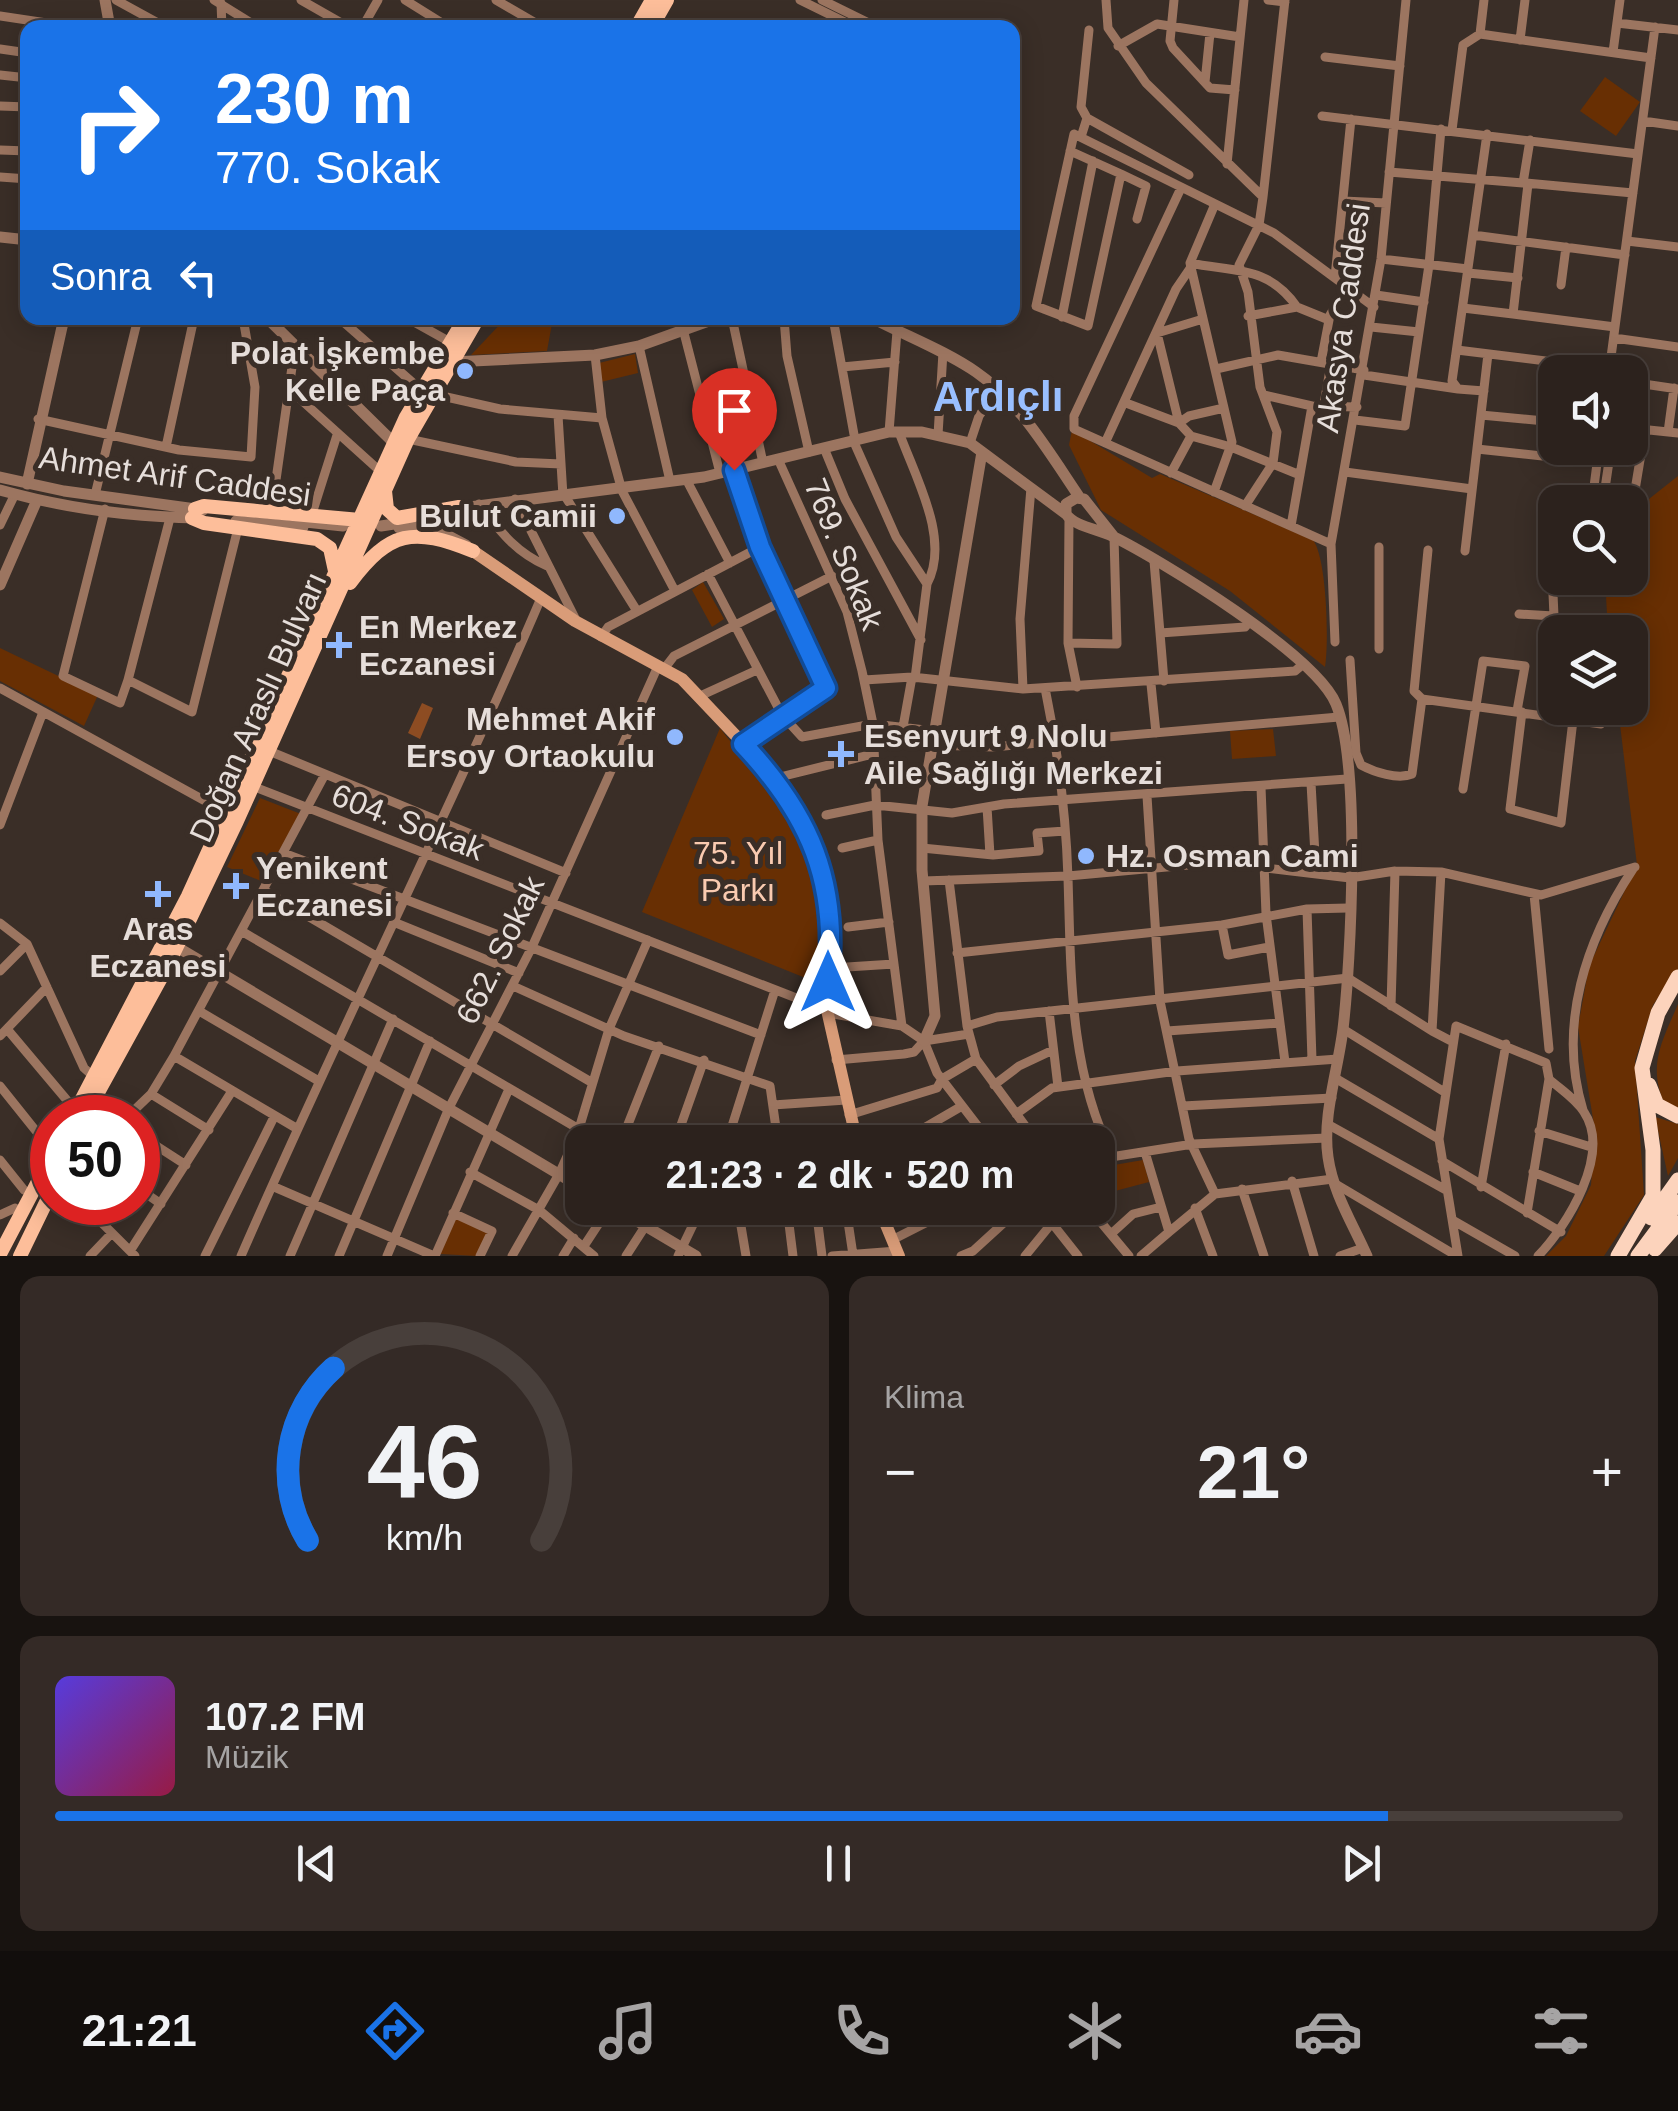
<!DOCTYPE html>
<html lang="tr">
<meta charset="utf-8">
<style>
body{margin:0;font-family:Arial,sans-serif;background:#342a26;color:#f1f3f6;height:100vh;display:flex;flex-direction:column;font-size:38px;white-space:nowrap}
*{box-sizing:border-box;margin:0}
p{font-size:32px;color:#a6a4a4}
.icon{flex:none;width:55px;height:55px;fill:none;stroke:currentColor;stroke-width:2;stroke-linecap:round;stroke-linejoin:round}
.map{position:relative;height:1256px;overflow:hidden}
.sheet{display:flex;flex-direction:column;gap:20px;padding:20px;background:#181310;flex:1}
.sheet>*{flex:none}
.hud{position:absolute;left:20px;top:20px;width:1000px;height:305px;border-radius:20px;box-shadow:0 5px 25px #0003,0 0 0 2px #483f3b;background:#1a73e8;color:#fff;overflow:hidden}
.buttons{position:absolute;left:1538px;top:355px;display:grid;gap:20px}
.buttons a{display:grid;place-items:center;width:110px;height:110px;border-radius:20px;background:#2c221d;box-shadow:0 5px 25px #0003,0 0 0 2px #483f3b;font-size:50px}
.speed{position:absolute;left:30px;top:1095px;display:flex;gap:20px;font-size:50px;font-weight:700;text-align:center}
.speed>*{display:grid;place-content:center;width:130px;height:130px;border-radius:50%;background:#2c221d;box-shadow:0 5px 25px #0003,0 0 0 2px #483f3b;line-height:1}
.speed .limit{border:15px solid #d22;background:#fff;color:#111}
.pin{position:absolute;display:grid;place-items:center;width:85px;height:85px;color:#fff;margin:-102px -42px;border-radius:50% 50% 50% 0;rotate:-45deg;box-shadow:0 0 10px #0007}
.pin .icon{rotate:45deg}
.me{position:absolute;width:110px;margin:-55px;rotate:0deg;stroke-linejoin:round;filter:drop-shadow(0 0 8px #0008)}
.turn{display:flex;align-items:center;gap:35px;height:210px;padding:0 30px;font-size:45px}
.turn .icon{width:130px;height:130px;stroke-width:2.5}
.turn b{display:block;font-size:70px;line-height:85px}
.then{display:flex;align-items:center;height:95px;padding:0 30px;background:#0003;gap:20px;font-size:38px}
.big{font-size:75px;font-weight:600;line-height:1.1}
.sheet .card{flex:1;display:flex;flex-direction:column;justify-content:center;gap:15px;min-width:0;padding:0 35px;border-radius:20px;background:#342a26}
.sheet .dial{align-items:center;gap:0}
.dial svg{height:260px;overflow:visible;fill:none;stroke:#483f3b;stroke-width:7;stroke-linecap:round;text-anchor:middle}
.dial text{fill:#f1f3f6;stroke:none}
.song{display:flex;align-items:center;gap:30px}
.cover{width:120px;height:120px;border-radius:15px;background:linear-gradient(135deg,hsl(250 70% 55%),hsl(340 70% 35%))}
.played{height:10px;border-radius:5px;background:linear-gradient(90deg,#1a73e8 85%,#483f3b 85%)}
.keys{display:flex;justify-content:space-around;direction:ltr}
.heat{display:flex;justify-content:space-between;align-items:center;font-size:55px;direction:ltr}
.sheet .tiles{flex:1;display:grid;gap:20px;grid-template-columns:1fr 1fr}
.card:last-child{grid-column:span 2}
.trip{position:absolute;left:565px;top:1125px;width:550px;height:100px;border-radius:20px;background:#2c221d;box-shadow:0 5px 25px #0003,0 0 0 2px #483f3b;font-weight:600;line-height:100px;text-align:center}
.tab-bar{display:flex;height:160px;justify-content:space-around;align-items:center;background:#120e0c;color:#a6a4a4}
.tab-bar .icon{width:70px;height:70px}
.tab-bar .current{color:#1a73e8}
.tab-bar b{font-size:45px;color:#f1f3f6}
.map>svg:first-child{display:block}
.green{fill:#682f03}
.water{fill:#8d4c22}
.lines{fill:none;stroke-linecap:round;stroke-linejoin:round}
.minor{stroke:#9c7560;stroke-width:9}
.tertiary{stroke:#9c7560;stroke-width:11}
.secondary{stroke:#d99c78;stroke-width:12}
.primary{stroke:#fdbe9a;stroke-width:14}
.trunk{stroke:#fcd3bc;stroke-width:15}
.route-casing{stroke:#114b97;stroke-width:25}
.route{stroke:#1a73e8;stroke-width:18}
.poi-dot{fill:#90b8fd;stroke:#3a2e27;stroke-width:4}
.labels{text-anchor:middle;stroke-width:10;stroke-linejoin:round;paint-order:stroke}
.street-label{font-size:32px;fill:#e6deda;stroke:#3a2e27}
.poi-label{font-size:32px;font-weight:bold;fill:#e6deda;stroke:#3a2e27;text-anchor:start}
.park-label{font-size:32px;fill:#f9cab0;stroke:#3a2e27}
.district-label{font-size:42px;font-weight:bold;fill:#99bfff;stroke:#3a2e27}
</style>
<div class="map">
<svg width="1678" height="1256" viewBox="0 0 1678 1256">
<rect width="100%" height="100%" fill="#3a2e27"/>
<path class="green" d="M1605,77L1640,102L1616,136L1580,111Z
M506,318H553L547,351L471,355Z
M635,354L638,373L601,382L599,363Z
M1072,430L1152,478L1160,474L1313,540C1327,558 1329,643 1325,667L1230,591L1101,510L1069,445Z
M1678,476V970L1653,1005L1635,1061L1644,1195L1604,1256H1546L1566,1236L1591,1185L1595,1131L1578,1027L1589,966L1637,865L1618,708H1630V632H1608L1605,578H1630V514Z
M703,582L724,619L712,627L692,590Z
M0,648L98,695L84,726L0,681Z
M720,728C738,754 764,774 781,799C823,863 818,913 823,985L642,912Z
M1273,729L1276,756L1232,759L1230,731Z
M260,798L301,814L261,881L227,867Z
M1678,1004V1111L1665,1105C1647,1065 1662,1042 1678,1004Z
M1655,1117L1678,1124V1158L1668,1176Z
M1143,1160L1149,1182L1115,1191L1108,1166Z
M455,1217L488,1232L477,1256L441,1254L439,1250Z"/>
<path class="water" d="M422,703L433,708L420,739L408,733Z"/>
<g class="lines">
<path class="minor" d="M116,0L167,28
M214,0L259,28
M301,0L350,28
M405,0L450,28
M496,0L544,28
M800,0L857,28
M822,0L879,28
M1106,0L1108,28L1146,83L1263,197L1259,225L1239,265L1248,292L1260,387L1277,432L1273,463L1245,506
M1174,0L1170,41L1173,48L1210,88L1235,90
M1268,0L1285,2
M221,3L222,28
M0,16L80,28
M1617,23L1678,30
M362,28L378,0
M1480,34L1484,0
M1520,40L1525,0
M1118,46L1157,24L1240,37
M0,49L28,53
M1613,52L1620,0
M1325,57L1400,66
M0,75L28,78
M1205,82L1210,33
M0,106L28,107
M1322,116L1638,154
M1087,118L1189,175
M1643,121L1678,126
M1452,130L1463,45L1480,34L1651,58
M1081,137L1087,118L1081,107L1089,30
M0,150L28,151
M1070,151L1121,174
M1227,164L1244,0
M1389,172L1523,183L1530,140
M0,177L28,179
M1526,183L1633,193
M1181,188L1074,416V429L1331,544
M1263,197L1285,0
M1343,201L1386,203
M1137,219L1146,186L1121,174L1088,326L1036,306L1074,134L1274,233L1374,307
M1473,235L1625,255
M1627,241L1678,247
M1381,259L1468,269
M1190,263C1233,272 1268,265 1297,307L1248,316
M1468,273L1518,278
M1335,277L1351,119
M1561,285L1566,247
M1376,295L1424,302
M1297,307L1329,320
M1463,308L1513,314L1528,184
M1513,314L1615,327
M1062,317L1093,161
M339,318L421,390
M407,318L450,342
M732,318L763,463
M784,318L787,356L809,452
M833,318L855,440
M1371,327L1419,332
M683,329L720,473
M1614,338L1678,347
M639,346L670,481
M1457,350L1610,369
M595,355L602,418L621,487
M1321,362L1330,315L1347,286
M842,367L895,362
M1216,369L1278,355L1364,370
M1609,372L1655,27
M1364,375L1458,389
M1630,382L1678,389
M289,389L381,472
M1484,391L1458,389L1452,381L1487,134
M433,394L500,409L602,418
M1264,395L1312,406
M1126,403L1179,423L1191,436L1231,447L1300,475
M1324,404L1331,364
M558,415L563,496
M1481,415L1555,422
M38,419L179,450L251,457L255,387L243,318
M1355,420L1405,426L1429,265L1441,129
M1179,423L1157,333L1203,319
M1179,423L1189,416L1224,408
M1630,428L1678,433
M889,432L897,331
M899,432C915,477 951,539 927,584
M1668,432L1674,388
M938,435L943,352
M408,439L516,462L561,464
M853,440L896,537L927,584L915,678
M970,443L979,416L997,390
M1105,443L1176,289L1191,267
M166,447L194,318
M824,448L845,499L921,640
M1574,448L1599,451
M1477,449L1597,462
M778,459L847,612L862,671L873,724L878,840L902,1026
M734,470L760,547L825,688L743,744
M1345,472L1472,489
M1171,473L1191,436
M686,479L730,563
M620,487L675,591
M1214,492L1232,442L1190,263L1215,204
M95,495L138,318
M565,496L637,611
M1634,496L1645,430
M515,499L575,618
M1592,502L1599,448
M1603,502L1611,448
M479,504C500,531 515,552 547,566
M105,509L63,676L120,703L128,680L192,712L238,528
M271,515L295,346
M311,517L337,435
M1069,519L1068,643L1077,687
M0,525L15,494
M1291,526L1312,406L1357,407
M1428,550L1414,691L1422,699L1601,724
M1465,551L1488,354
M1154,561L1164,681
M708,574L782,715L802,737L873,724L934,731
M1519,614L1554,616L1551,550
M1554,616L1556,632
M1160,633L1245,627L1250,621
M601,637L608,627L760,547
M1335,642L1331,544L1381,259L1406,0
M1068,643L1117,644L1114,537
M1379,649V547
M1350,660L1356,753L1361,765C1374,772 1398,780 1412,774L1422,699
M664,669L674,656L832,576
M128,680L170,518
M864,680L912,677L1023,689L1295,671L1301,666
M1151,684L1156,733
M0,688L227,813
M1045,688C1058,751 1066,814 1068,878C1071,971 1069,1070 1112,1155
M1023,689L1020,619L1031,488
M700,696L757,670
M1522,712L1510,809L1561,823L1573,720
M903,727L912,677
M935,745L993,747L1339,717
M269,751L566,873
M776,778L873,754
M1311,783L1316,873
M252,786L827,1010
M1261,787L1266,914L1285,1062
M1463,789L1483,661L1525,666L1517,711
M1147,796L1160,1001L1189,1139L1215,1194
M987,807L990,855
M826,815L875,805L952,813L1004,804L1347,779
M0,825L43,712
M842,848L878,840
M922,848L993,855L1039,851L1037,833L1065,831
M286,854L761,1035
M1266,868L1350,878L1395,871L1441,872L1541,895L1635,867
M1441,872L1432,1031L1453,1042
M949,880L967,1026L976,1059L1037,1142
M923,881L1068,876L1265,858
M265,891L591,1082
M1534,894L1549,1049
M1307,909L1312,1060
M0,923L27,944L84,1068L94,1077
M396,923L519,973
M1222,925L1228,955L1269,947
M848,927L889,922
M243,932L601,1142
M957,953L1222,925L1307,909L1348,908
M847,967L894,964
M0,971L27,944
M513,986L624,1036L770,1086L778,1142
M1391,1006L1395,871
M199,1011L317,1080
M1049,1011L1058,1087
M828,1013L902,1026L924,1041L969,1034
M967,1026L997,1017L1348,978L1432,1031
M7,1029L76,1111
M1343,1029L1446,1093
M1167,1031L1279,1023
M0,1036L47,987
M924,1041L937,1073L990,1142
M174,1056L296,1128
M836,1060L904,1054L914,1052L924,1041
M1335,1078L1439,1139
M994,1085L1019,1066L1053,1050
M0,1086L52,1151
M151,1094L209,1130
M773,1105L846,1100
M1183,1106L1332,1098
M1583,1110C1557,1025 1586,940 1633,869
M1016,1114L1052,1088L1177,1071L1338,1059
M849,1115L937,1088L942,1079L976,1059
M126,1118L151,1094L174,1056L324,776
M1329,1125L1446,1190
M1539,1131L1591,1147
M138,1134L186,1165
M777,1137L825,1130L833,1142
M621,1142L659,1046
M675,1142L704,1060
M727,1142L775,990
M900,1142L962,1106
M1098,1159L1193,1144L1327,1138
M0,1160L24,1190
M1442,1161L1561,1232
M470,1172L539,1210L594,1256
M1533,1172L1580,1191
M1292,1181L1314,1256
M1334,1183L1457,1256
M272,1186L434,1256
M1481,1187L1506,1044
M138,1188L161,1204
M1242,1189L1264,1256
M1098,1197L1110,1186L1099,1159
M81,1202L135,1256
M738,1208L746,1256
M787,1208L793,1256
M816,1208L822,1256
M846,1208L853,1255
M1040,1208L1078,1256
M1089,1208L1129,1256
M1195,1208L1213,1256
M453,1213L492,1231L480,1256
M0,1215L15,1208
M1454,1221L1515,1256
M1169,1232L1215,1194L1333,1179
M1111,1234L1133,1214L1161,1207
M892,1240L955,1208
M584,1246L609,1208
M130,1251L232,1091
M90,1256L111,1234
M205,1256L274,1117
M241,1256C337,1035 446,820 541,598
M290,1256L393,1019
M339,1256L430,1041
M387,1256L449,1108L532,947L658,666
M435,1256L509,1089
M512,1256L559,1174L578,1132L609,1029L648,940
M563,1256L574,1238
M626,1256L646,1225
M678,1256L701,1208
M832,1256L897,1251
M961,1256L973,1251L1020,1208
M1025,1256L1052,1223
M1141,1256L1169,1232L1145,1152
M1340,1256L1363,1248
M1458,1256L1439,1139L1456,1026L1546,1063L1549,1079L1527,1213
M1538,1256C1567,1226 1612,1154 1584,1112C1576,1099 1560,1089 1549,1079"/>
<path class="tertiary" d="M105,0L110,28
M0,237L28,240
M267,318L394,443
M872,318C906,336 944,350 976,372C1021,403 1050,454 1080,498
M452,362L595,355L639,346L717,318
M0,477L64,491L203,510
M27,484L64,318
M0,490C64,508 131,517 198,518
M454,509L704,477L889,432H922L970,443L1066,514
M236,521L303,527
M296,521L343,526
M381,526L407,522
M399,528L432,527L466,545
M1114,537L1084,499L1076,498L1066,504V514C1074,526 1097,529 1112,536C1161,560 1316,655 1336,704C1361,765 1351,960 1343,1029C1338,1070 1322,1117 1328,1157C1333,1193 1353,1224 1367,1256
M0,585L37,500
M177,947L582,1188
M924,1041L935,1016L922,870V806L982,452
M615,1208L696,1256"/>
<path class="secondary" d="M473,551L575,621L682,679L776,778L805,822L818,855L828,916L827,1010L857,1142
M879,1208L899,1256"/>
<path class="primary" d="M636,28L652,0
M651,28L667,0
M385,491L387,509L397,518L459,507
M195,509L204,506L360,520
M192,518L204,523L317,539L330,548L335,571
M350,583C390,530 413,527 473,551
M72,1118L188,896L406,417L465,318
M84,1118L167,967L237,821L408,439L478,318
M0,1254L52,1155
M20,1256L52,1190"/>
<path class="trunk" d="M1649,1085L1657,1105L1678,1116
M1651,1218L1678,1180
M1655,1249L1678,1223
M1618,1256L1653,1196V1150L1642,1068L1658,1013L1678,977
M1638,1256L1678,1202"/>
</g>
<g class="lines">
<defs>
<path id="route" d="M734,470L760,547L826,688L743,744C810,815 839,882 828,982"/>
</defs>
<use href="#route" class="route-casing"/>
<use href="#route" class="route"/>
</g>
<g class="poi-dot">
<circle cx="465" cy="371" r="10"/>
<circle cx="617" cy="516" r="10"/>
<path d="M334 630h10v10h10v10h-10v10h-10v-10h-10v-10h10z"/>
<circle cx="675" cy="737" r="10"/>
<path d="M836 739h10v10h10v10h-10v10h-10v-10h-10v-10h10z"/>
<circle cx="1086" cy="856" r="10"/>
<path d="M231 871h10v10h10v10h-10v10h-10v-10h-10v-10h10z"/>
<path d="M153 879h10v10h10v10h-10v10h-10v-10h-10v-10h10z"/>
</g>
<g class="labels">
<g class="street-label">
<text transform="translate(1343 318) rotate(-82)" y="11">Akasya Caddesi</text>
<text transform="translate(175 476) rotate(8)" y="11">Ahmet Arif Caddesi</text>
<text transform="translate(844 554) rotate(68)" y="11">769. Sokak</text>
<text transform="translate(258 707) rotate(-66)" y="11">Doğan Araslı Bulvarı</text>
<text transform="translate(408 822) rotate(21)" y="11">604. Sokak</text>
<text transform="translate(500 950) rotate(-64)" y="11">662. Sokak</text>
</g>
<g class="poi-label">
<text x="445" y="364" text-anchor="end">Polat İşkembe<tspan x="445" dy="37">Kelle Paça</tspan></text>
<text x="597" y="527" text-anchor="end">Bulut Camii</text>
<text x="359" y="638">En Merkez<tspan x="359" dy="37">Eczanesi</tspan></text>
<text x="655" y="730" text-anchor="end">Mehmet Akif<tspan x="655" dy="37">Ersoy Ortaokulu</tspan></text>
<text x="864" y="747">Esenyurt 9 Nolu<tspan x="864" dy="37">Aile Sağlığı Merkezi</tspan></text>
<text x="1106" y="867">Hz. Osman Cami</text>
<text x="256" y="879">Yenikent<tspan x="256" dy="37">Eczanesi</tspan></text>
<text x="158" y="940" text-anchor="middle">Aras<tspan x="158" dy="37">Eczanesi</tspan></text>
</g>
<g class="park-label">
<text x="738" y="864">75. Yıl<tspan x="738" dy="37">Parkı</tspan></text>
</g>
<g class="district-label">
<text x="998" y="411">Ardıçlı</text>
</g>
</g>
</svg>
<div class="buttons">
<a><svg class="icon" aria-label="sound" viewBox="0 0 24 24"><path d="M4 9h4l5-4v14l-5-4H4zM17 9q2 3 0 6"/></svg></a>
<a><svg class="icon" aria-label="search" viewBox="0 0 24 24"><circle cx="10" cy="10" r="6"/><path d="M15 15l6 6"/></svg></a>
<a><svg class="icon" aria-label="layers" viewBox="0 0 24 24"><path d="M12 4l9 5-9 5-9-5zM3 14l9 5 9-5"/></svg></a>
</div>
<div class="speed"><div class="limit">50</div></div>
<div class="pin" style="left:734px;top:470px;background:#d93025"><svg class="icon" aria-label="arrive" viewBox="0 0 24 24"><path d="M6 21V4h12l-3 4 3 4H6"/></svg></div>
<svg class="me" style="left:828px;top:982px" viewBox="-20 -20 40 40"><path d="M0-17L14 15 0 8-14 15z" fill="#1a73e8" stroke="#fff" stroke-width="4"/></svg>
<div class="trip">21:23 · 2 dk · 520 m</div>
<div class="hud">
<div class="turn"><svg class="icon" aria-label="right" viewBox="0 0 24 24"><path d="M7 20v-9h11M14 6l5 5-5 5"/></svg><div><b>230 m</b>770. Sokak</div></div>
<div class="then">Sonra<svg class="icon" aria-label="left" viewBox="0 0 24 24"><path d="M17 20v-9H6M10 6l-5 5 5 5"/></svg></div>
</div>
</div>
<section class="sheet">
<div class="tiles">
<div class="card dial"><svg viewBox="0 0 100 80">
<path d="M14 69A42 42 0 1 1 86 69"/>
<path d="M14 69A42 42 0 0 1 22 16" stroke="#1a73e8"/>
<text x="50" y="56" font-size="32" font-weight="700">46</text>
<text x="50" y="72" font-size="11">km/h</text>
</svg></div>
<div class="card"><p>Klima</p>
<div class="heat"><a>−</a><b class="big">21°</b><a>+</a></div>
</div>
<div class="card">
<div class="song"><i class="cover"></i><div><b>107.2 FM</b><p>Müzik</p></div></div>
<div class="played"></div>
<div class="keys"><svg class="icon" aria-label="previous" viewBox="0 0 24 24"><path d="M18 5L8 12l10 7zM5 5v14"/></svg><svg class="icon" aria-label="pause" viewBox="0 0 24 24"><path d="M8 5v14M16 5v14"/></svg><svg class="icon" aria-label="next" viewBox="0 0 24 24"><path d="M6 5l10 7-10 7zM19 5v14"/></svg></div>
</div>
</div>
</section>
<nav class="tab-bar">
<b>21:21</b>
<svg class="icon current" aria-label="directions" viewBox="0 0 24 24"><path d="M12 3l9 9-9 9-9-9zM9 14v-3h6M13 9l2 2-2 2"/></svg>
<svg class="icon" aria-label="music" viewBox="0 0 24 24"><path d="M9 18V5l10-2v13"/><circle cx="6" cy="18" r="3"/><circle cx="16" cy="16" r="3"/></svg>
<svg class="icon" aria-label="phone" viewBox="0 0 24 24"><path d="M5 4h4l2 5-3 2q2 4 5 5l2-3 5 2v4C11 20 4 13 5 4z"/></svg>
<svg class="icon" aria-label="climate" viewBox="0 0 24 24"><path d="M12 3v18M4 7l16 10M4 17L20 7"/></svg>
<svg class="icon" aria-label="car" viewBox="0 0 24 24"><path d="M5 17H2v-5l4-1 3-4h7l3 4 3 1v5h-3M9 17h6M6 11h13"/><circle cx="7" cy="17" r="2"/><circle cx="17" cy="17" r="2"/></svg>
<svg class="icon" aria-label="filters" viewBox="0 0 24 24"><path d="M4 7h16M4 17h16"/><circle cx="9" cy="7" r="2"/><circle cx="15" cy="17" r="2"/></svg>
</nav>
